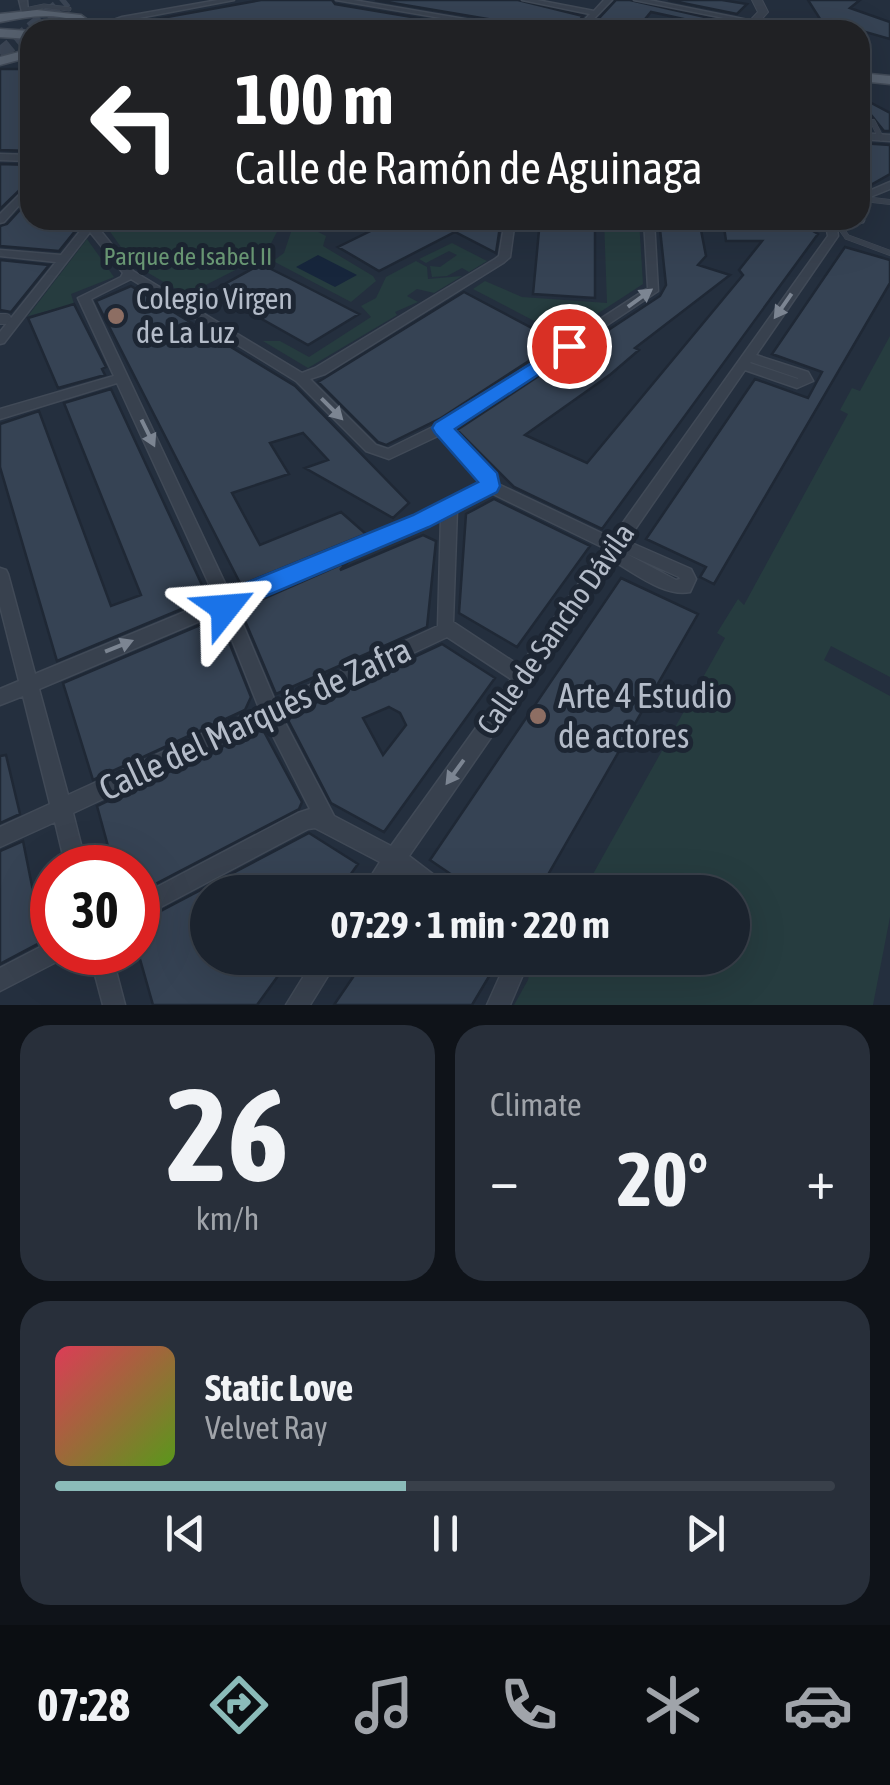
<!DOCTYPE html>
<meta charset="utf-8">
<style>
body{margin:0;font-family:"Asap Condensed",sans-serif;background:#282f3a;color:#f1f3f6;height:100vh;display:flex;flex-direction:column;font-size:38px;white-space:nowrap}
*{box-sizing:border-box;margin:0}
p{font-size:32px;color:#a0a4aa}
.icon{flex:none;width:55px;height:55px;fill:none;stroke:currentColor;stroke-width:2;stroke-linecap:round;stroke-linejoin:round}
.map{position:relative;height:1005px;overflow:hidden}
.panel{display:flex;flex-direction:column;gap:20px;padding:20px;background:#0f1319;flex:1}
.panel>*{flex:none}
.guide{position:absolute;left:20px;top:20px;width:850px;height:210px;border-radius:30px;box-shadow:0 10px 40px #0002,0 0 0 2px #39404a;background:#202124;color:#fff;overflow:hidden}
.speed{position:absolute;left:30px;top:845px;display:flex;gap:20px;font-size:50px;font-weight:700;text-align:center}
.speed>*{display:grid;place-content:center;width:130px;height:130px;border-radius:50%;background:#1b232e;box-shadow:0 10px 40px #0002,0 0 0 2px #39404a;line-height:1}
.speed .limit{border:15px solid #d22;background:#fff;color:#111}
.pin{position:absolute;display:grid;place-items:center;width:85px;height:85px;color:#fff;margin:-42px;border:5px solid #fff;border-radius:50%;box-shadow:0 2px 10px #0007}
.me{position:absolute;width:110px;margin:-55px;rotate:62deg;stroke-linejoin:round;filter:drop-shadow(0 0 8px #0008)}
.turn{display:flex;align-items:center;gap:35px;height:210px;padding:0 50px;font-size:45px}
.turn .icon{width:130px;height:130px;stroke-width:2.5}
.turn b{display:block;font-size:70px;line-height:85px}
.big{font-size:75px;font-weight:700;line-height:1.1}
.panel .widget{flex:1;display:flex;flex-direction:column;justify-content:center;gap:15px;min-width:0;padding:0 35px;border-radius:30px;background:#282f3a}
.panel .dial{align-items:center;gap:0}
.dial b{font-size:130px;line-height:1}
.song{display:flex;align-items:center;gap:30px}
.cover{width:120px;height:120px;border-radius:15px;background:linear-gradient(135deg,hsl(350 70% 55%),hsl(90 70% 35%))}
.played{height:10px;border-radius:5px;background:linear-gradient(90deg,#8bbbb9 45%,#39404a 45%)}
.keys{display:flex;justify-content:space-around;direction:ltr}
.heat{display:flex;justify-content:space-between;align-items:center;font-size:55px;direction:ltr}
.panel .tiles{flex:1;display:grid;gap:20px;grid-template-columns:1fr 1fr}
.widget:last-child{grid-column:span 2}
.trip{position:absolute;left:190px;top:875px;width:560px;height:100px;border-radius:50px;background:#1b232e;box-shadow:0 10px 40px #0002,0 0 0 2px #39404a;font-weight:700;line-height:100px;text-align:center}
.menu{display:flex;height:160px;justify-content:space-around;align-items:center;background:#0b0e12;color:#a0a4aa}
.menu .icon{width:70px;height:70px}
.menu .active{color:#8bbbb9}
.menu b{font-size:45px;color:#f1f3f6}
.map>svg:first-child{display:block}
.green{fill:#263c3f}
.water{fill:#17263c}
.building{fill:#364354;stroke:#1f2835;stroke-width:2.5;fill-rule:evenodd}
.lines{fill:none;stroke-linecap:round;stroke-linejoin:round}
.primary-tunnel{stroke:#3a4453;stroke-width:14;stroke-dasharray:14 6;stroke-linecap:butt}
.service-far1-casing{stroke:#414a57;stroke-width:5}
.service-casing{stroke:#414a57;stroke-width:6}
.pedestrian-casing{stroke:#414a57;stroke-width:12}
.minor-casing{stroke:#414a57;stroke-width:3}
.tertiary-casing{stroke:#414a57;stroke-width:2}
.primary-casing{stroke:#414a57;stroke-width:3}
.service-far1{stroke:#38414e;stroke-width:4}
.service{stroke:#38414e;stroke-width:5}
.pedestrian{stroke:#38414e;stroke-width:10}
.minor{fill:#38414e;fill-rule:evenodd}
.tertiary{fill:#38414e;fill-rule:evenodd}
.primary{fill:#56606e;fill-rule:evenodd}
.oneway{fill:#7c8592}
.route{fill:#1a73e8;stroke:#114b97;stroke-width:2.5}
.education-dot{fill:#8d6e63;stroke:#1d2633;stroke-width:4}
.labels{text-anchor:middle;stroke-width:10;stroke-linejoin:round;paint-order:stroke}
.far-park-label{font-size:25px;fill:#6b9a76;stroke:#1d2633}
.poi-label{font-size:30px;fill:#b4bcc9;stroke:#1d2633;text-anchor:start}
.street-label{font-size:30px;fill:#b4bcc9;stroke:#1d2633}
.near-poi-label{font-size:35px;fill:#b4bcc9;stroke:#1d2633;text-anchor:start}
.near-street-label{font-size:35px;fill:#b4bcc9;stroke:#1d2633}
</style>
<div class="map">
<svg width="890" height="1005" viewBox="0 0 890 1005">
<rect width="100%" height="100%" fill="#242f3e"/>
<path class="green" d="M111,220L279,228L265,255L186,295L133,264L106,226Z
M295,220L326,236L323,246L373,276L376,281L351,302L273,261L284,253Z
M604,220H639L643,284L571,331L542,325L473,289L485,281L522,297L607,303Z
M87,239L114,277L71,294L74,304L28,316Z
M452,243L487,261L469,272L462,268L447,276L432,277L430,266L440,267L457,255L449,251L426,263L419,259Z
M416,261L427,267L428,279L462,276L434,293L417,289L407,296L418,302L395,312L397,315L308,368L263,341H280L309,357L371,317L361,306L376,298L386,277Z
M890,336V677L831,646L824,660L890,696V917L873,1005H514L528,980L532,958H732V892H583L725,638L717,633L738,599L744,605L848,414L840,410L852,388L860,391Z"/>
<path class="water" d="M318,255L357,275L335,287L296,267Z"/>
<path class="building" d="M261,0H332L335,4L489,30H134V23Z
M375,0H518L583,16L571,30H533L530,26Z
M616,0H630L727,22L719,30H687L697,22L651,12L641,24L632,23L618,30H588Z
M668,0H722L747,4L737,14Z
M808,0H860L850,8L890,22V39L820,19Z
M0,69H30V151L0,150Z
M860,97L890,113V131H884L872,116L867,121L870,130L860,129Z
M860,143L890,145V174L860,191Z
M0,164L30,165V180L0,209Z
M30,199V220H84L59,251L0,246V226L7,224Z
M393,220H431L455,232L457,220H501L496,253L455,232L379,271L338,247Z
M540,220H595V298L533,294Z
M659,220H675L676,228L701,230L706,256L698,265L730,275L635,348L639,350L611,374L525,435L587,463L743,275L739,270L762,241H726L723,220H795L818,234L602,529L514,487L457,430L660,296L666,285Z
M845,247L890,260V283L714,584L700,577L706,567L646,539L755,379L808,398L822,372L772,354Z
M0,260L49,265L11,312L0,310Z
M261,264L291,279L359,314L308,345L212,291Z
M131,286L295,386L409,503L393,518L305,468L328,460L303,433L270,443L289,474L232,493L260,545L341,512L366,534L241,585L96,301Z
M464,292L547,336L558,329L569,335L441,418L386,445L378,442L318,382Z
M74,304L106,367L102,369L105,375L58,388L28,318Z
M111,389L208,598L57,661L0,467V424L39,411L111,606L141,595L64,403Z
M494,499L590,546L517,647L459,613L466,514Z
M423,535L436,541L427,627L276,694L240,609L349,561L340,570Z
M621,578L698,614L538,892H477L430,860Z
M219,617L251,697L245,710L93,780L63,683Z
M442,644L495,678L384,832L331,803L288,720L289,715ZM389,707L400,713L406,725L383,755L363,718Z
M262,728L302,802L299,809L138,893V868H114L97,806Z
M6,755L20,814L0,823V756Z
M309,833L358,864L338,892H208V958H291L257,1005H153L138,952V923Z
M23,841L43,941L0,964V851Z
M366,958H500L472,1005H334Z"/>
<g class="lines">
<path class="primary-tunnel" d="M0,54L66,0"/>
<defs>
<path id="service-far1" d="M25,10L44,6L69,9"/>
<path id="service" d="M873,122L881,138
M864,199L890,202
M840,227L847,237L890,253"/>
<path id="pedestrian" d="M0,319H6"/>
<path id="minor" d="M19,0H27L28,12H22Z
M218,0H234L123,21L96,30L91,28L122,17Z
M336,0H353L529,30H511Z
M522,0H537L594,11L604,0H612L583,30H575L590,14Z
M634,0H649L758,22L754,24Z
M860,133L890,135V141L860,139Z
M0,154L30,155V161L0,160Z
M890,182V189L860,201V195Z
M30,184V193L4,222L0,223V214Z
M860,217L864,220L863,222L837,229L838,236L756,355L808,372L813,381L797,388L745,370L627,541L691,569L696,579L690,592C664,597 635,573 613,561L409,856L447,885L450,892H423L397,873L383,892H361L380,862L315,828L308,829L138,919V897L298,813L310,809L266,722L73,813L87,868H66L55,822L0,847V827L50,804L23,696L0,705V689L19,681L0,606V568L6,570L8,574L35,674L216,599L117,383L0,419V409L114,376L78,298L121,277L123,273L90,232L4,343L0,344V332L56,262L0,256V250L61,255L89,220H99L96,225L133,271L302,373L315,368L495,259L499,256L505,220H515L510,257L503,263L325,374L310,379L376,445L388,449L437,425L648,288L644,220H654L658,291L451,429L494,474L496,483L612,538L828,236L826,225L817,220H831L840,223L860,220ZM131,279L296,381L366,451L389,459L440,435L482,479V483L416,517L230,594L91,299ZM751,362L798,378V379L750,363ZM489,492L604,548L520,666L453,622L457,509ZM441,517L438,626L275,701L235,606ZM625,553L679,577L680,579L676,580ZM221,612L259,708L68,795L39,689ZM447,637L511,679L391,846L334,816L281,715Z
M52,941V952H63L60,960L0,991V968Z
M89,952H111L125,1005H103Z
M315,958H339L310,1005H286Z
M508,958H530L510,1005H487Z"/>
<path id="tertiary" d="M752,0H762L768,12L752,30H741L758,12Z"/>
<path id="primary" d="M37,10L81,15L101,30C88,30 84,24 72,20C50,12 22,18 0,22V14Z
M0,29L30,31V39L0,37Z
M30,49V57L0,65V57Z
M860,73L890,76V84L860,81Z"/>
</defs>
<use href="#service-far1" class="service-far1-casing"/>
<use href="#service" class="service-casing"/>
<use href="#pedestrian" class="pedestrian-casing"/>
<use href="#minor" class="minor-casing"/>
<use href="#tertiary" class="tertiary-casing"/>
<use href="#primary" class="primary-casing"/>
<use href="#service-far1" class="service-far1"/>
<use href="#service" class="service"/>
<use href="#pedestrian" class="pedestrian"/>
<use href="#minor" class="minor"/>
<use href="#tertiary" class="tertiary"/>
<use href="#primary" class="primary"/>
</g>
<defs><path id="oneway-solid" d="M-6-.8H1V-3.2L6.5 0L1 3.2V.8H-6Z" transform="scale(2.5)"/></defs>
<g class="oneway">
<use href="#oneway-solid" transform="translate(640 298) rotate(-36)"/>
<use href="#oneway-solid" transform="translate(783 306) rotate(125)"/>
<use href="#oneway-solid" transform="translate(332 409) rotate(45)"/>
<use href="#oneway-solid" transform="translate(148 433) rotate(64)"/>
<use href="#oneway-solid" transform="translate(119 646) rotate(-22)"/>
<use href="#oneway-solid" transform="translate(455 772) rotate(126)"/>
</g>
<path class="route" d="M569,340L578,346L576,350L455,429L497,473L500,486L497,492L429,527L238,608L234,615L225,618L216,615L210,603L214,596L413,515L478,482L435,433L432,428L435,423Z"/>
<g class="education-dot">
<circle cx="116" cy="316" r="10"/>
<circle cx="538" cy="716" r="10"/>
</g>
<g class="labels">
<g class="far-park-label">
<text x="188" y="265">Parque de Isabel II</text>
</g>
<g class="poi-label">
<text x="136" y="309">Colegio Virgen<tspan x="136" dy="34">de La Luz</tspan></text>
</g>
<g class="street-label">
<text transform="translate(556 629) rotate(-55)" y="10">Calle de Sancho Dávila</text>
</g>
<g class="near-poi-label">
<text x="558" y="708">Arte 4 Estudio<tspan x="558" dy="40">de actores</tspan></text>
</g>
<g class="near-street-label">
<text transform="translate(255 719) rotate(-25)" y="12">Calle del Marqués de Zafra</text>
</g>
</g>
</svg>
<div class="speed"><div class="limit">30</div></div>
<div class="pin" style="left:569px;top:346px;background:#d93025"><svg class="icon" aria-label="arrive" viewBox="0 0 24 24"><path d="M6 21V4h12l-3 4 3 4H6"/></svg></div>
<svg class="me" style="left:225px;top:608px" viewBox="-20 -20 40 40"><path d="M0-17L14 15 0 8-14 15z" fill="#1a73e8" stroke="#fff" stroke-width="4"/></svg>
<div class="trip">07:29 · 1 min · 220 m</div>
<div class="guide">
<div class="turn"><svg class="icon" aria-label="left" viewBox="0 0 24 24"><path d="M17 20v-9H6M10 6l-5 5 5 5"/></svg><div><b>100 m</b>Calle de Ramón de Aguinaga</div></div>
</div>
</div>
<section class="panel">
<div class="tiles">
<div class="widget dial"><b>26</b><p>km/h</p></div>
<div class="widget"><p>Climate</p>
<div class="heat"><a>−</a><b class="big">20°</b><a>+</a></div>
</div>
<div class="widget">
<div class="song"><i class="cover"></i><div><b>Static Love</b><p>Velvet Ray</p></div></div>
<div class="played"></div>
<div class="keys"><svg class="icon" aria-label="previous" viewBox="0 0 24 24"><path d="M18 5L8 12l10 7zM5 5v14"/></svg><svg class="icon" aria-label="pause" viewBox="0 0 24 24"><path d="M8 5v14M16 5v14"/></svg><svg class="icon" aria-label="next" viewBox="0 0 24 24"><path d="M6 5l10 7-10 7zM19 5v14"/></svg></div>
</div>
</div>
</section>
<nav class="menu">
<b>07:28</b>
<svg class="icon active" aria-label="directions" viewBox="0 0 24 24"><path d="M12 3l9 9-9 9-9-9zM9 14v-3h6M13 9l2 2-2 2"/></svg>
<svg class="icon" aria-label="music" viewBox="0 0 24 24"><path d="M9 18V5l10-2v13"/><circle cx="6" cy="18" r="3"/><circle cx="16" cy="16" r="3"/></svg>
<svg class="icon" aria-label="phone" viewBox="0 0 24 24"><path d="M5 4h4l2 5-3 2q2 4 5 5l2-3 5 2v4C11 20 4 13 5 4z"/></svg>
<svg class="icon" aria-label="climate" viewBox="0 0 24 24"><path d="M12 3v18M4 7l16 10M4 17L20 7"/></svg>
<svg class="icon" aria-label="car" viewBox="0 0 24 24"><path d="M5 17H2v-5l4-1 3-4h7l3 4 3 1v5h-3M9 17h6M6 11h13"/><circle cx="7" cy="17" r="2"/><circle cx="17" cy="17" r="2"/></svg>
</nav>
